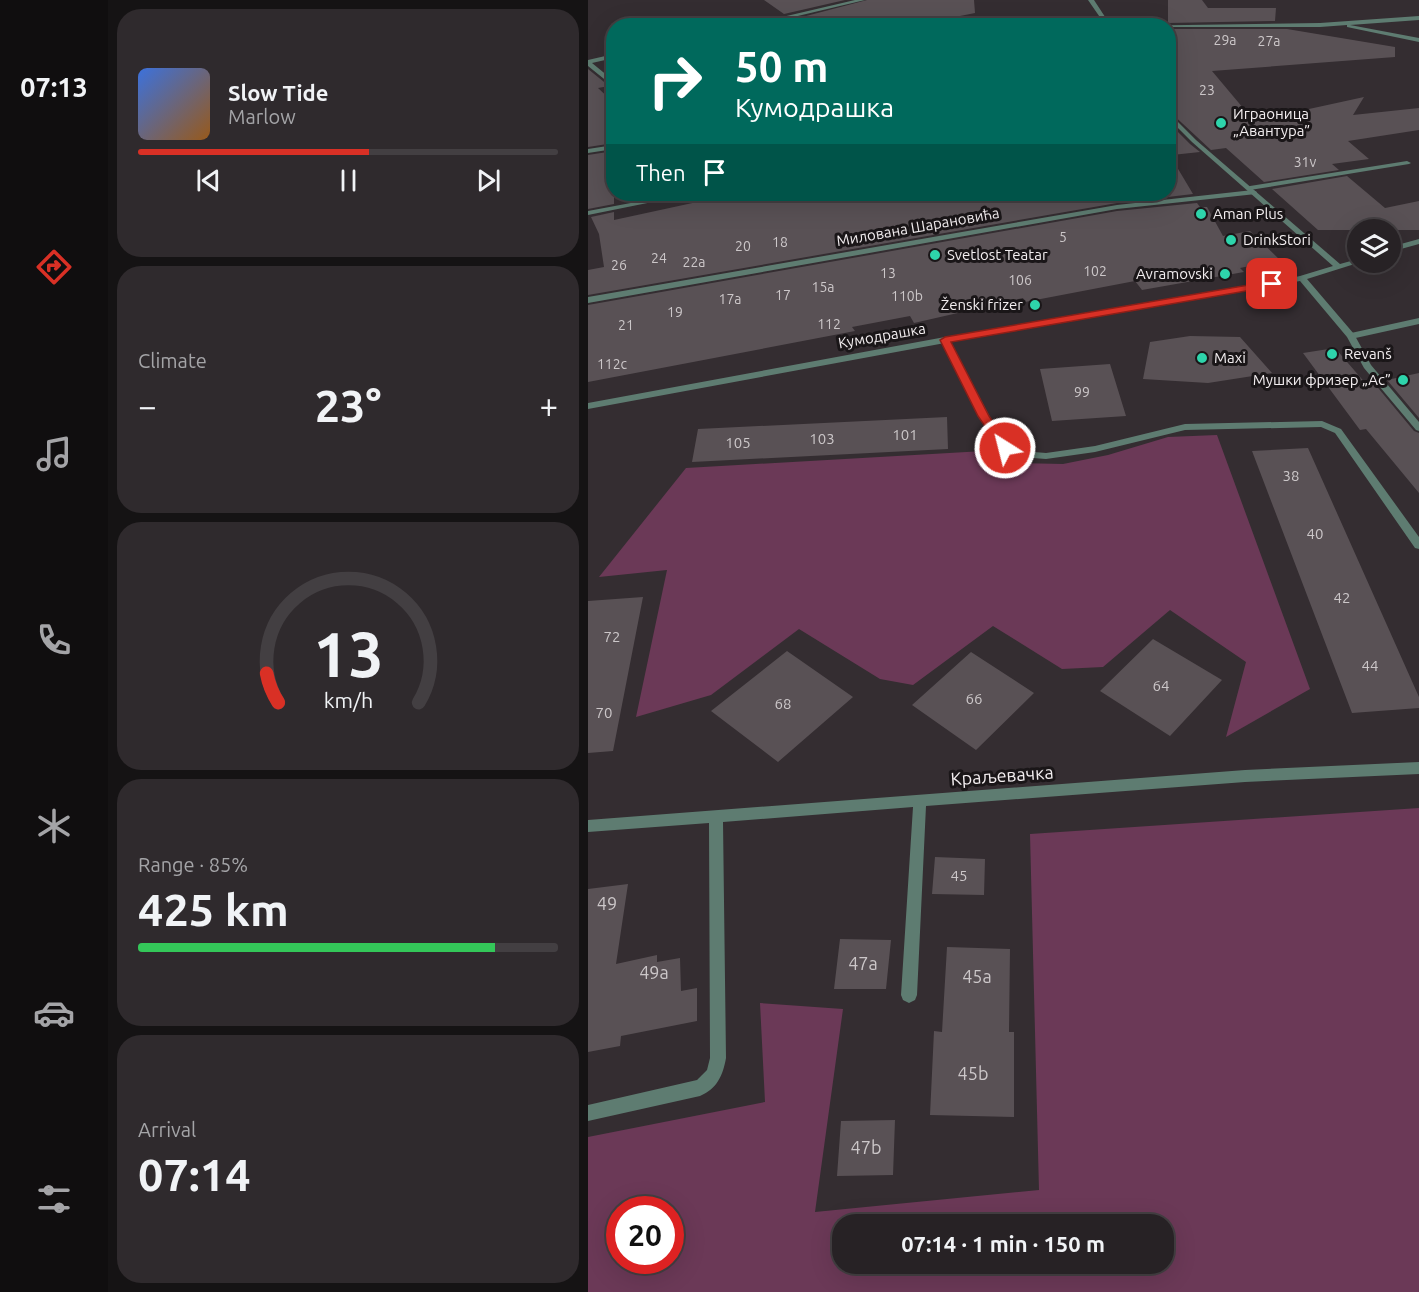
<!DOCTYPE html>
<meta charset="utf-8">
<style>
body{margin:0;font-family:Ubuntu,sans-serif;background:#2f2a2d;color:#f1f3f6;height:100vh;display:flex;flex-direction:column;font-size:22px;white-space:nowrap}
*{box-sizing:border-box;margin:0}
p{font-size:20px;color:#a4a4a7}
.icon{flex:none;width:33px;height:33px;fill:none;stroke:currentColor;stroke-width:2;stroke-linecap:round;stroke-linejoin:round}
.map{position:relative;flex:1;overflow:hidden}
.details{display:flex;flex-direction:column;gap:9px;padding:9px;background:#151314;width:480px}
.details>*{flex:none}
.top-card{position:absolute;left:18px;top:18px;width:570px;height:183px;border-radius:24px;box-shadow:0 6px 24px #0002,0 0 0 2px #433f42;background:#00695c;color:#fff;overflow:hidden}
.buttons{position:absolute;left:759px;top:219px;display:grid;gap:12px}
.buttons a{display:grid;place-items:center;width:54px;height:54px;border-radius:50%;background:#272225;box-shadow:0 6px 24px #0002,0 0 0 2px #433f42;font-size:30px}
.speed{position:absolute;left:18px;top:1196px;display:flex;gap:12px;font-size:30px;font-weight:700;text-align:center}
.speed>*{display:grid;place-content:center;width:78px;height:78px;border-radius:50%;background:#272225;box-shadow:0 6px 24px #0002,0 0 0 2px #433f42;line-height:1}
.speed .limit{border:9px solid #d22;background:#fff;color:#111}
.pin{position:absolute;display:grid;place-items:center;width:51px;height:51px;color:#fff;margin:-26px;border-radius:12px;box-shadow:0 3px 9px #0006}
.me{position:absolute;width:66px;margin:-33px;rotate:324deg;stroke-linejoin:round;filter:drop-shadow(0 0 4px #0008)}
.turn{display:flex;align-items:center;gap:21px;height:126px;padding:0 30px;font-size:27px}
.turn .icon{width:78px;height:78px;stroke-width:2.5}
.turn b{display:block;font-size:42px;line-height:51px}
.then{display:flex;align-items:center;height:57px;padding:0 30px;background:#0003;gap:12px;font-size:22px}
.big{font-size:45px;font-weight:700;line-height:1.1}
.details .card{flex:1;display:flex;flex-direction:column;justify-content:center;gap:9px;min-width:0;padding:0 21px;border-radius:24px;background:#2f2a2d}
.details .dial{align-items:center;gap:0}
.dial svg{height:156px;overflow:visible;fill:none;stroke:#433f42;stroke-width:7;stroke-linecap:round;text-anchor:middle}
.dial text{fill:#f1f3f6;stroke:none}
.song{display:flex;align-items:center;gap:18px}
.cover{width:72px;height:72px;border-radius:9px;background:linear-gradient(135deg,hsl(220 70% 55%),hsl(30 70% 35%))}
.played{height:6px;border-radius:3px;background:linear-gradient(90deg,#d93025 55%,#433f42 55%)}
.keys{display:flex;justify-content:space-around;direction:ltr}
.heat{display:flex;justify-content:space-between;align-items:center;font-size:33px;direction:ltr}
.charge{height:9px;border-radius:4px;background:linear-gradient(90deg,#34c759 85%,#433f42 0)}
.trip{position:absolute;left:244px;top:1214px;width:342px;height:60px;border-radius:24px;background:#272225;box-shadow:0 6px 24px #0002,0 0 0 2px #433f42;font-weight:700;line-height:60px;text-align:center}
main{display:flex;flex:1;min-height:0}
.menu{display:flex;flex-direction:column;width:108px;justify-content:space-around;align-items:center;background:#100e0f;color:#a4a4a7}
.menu .icon{width:42px;height:42px}
.menu .on{color:#d93025}
.menu b{font-size:27px;color:#f1f3f6}
.map>svg:first-child{display:block}
.green{fill:#6b3957;fill-rule:evenodd}
.building{fill:#595155}
.lines{fill:none;stroke-linecap:round;stroke-linejoin:round}
.service{fill:#5e7c71;fill-rule:evenodd}
.minor{fill:#5e7c71;fill-rule:evenodd}
.tertiary{fill:#5e7c71;fill-rule:evenodd}
.route{fill:#d93025;stroke:#8d1f18;stroke-width:1.5}
.poi-dot{fill:#2ed4ab;stroke:#1a1618;stroke-width:2}
.labels{text-anchor:middle;stroke-width:6;stroke-linejoin:round;paint-order:stroke}
.far-number-label{font-size:14px;fill:#ccc7c9}
.far-poi-label{font-size:15px;fill:#f3eef0;stroke:#1a1618;text-anchor:start}
.far-street-label{font-size:15px;fill:#f3eef0;stroke:#1a1618}
.number-label{font-size:15px;fill:#ccc7c9}
.street-label{font-size:18px;fill:#f3eef0;stroke:#1a1618}
.near-number-label{font-size:18px;fill:#ccc7c9}
</style>
<main>
<nav class="menu">
<b>07:13</b>
<svg class="icon on" aria-label="directions" viewBox="0 0 24 24"><path d="M12 3l9 9-9 9-9-9zM9 14v-3h6M13 9l2 2-2 2"/></svg>
<svg class="icon" aria-label="music" viewBox="0 0 24 24"><path d="M9 18V5l10-2v13"/><circle cx="6" cy="18" r="3"/><circle cx="16" cy="16" r="3"/></svg>
<svg class="icon" aria-label="phone" viewBox="0 0 24 24"><path d="M5 4h4l2 5-3 2q2 4 5 5l2-3 5 2v4C11 20 4 13 5 4z"/></svg>
<svg class="icon" aria-label="climate" viewBox="0 0 24 24"><path d="M12 3v18M4 7l16 10M4 17L20 7"/></svg>
<svg class="icon" aria-label="car" viewBox="0 0 24 24"><path d="M5 17H2v-5l4-1 3-4h7l3 4 3 1v5h-3M9 17h6M6 11h13"/><circle cx="7" cy="17" r="2"/><circle cx="17" cy="17" r="2"/></svg>
<svg class="icon" aria-label="filters" viewBox="0 0 24 24"><path d="M4 7h16M4 17h16"/><circle cx="9" cy="7" r="2"/><circle cx="15" cy="17" r="2"/></svg>
</nav>
<section class="details">
<div class="card">
<div class="song"><i class="cover"></i><div><b>Slow Tide</b><p>Marlow</p></div></div>
<div class="played"></div>
<div class="keys"><svg class="icon" aria-label="previous" viewBox="0 0 24 24"><path d="M18 5L8 12l10 7zM5 5v14"/></svg><svg class="icon" aria-label="pause" viewBox="0 0 24 24"><path d="M8 5v14M16 5v14"/></svg><svg class="icon" aria-label="next" viewBox="0 0 24 24"><path d="M6 5l10 7-10 7zM19 5v14"/></svg></div>
</div>
<div class="card"><p>Climate</p>
<div class="heat"><a>−</a><b class="big">23°</b><a>+</a></div>
</div>
<div class="card dial"><svg viewBox="0 0 100 80">
<path d="M14 69A42 42 0 1 1 86 69"/>
<path d="M14 69A42 42 0 0 1 8 54" stroke="#d93025"/>
<text x="50" y="56" font-size="32" font-weight="700">13</text>
<text x="50" y="72" font-size="11">km/h</text>
</svg></div>
<div class="card"><p>Range · 85%</p><b class="big">425 km</b><div class="charge"></div></div>
<div class="card"><p>Arrival</p><b class="big">07:14</b></div>
</section>
<div class="map">
<svg width="831" height="1292" viewBox="0 0 831 1292">
<rect width="100%" height="100%" fill="#342d31"/>
<path class="green" d="M629,435L722,689L638,737L658,662L582,610L515,667L474,669L405,626L325,685L292,679L211,629L123,695L48,717L79,570L11,577L98,468L396,451L422,463L475,464L520,455L580,437Z
M831,808V1292H0V1137L177,1102L172,1003L255,1009L227,1212L451,1190L442,834ZM32,1209H82V1260H32ZM255,1224H576V1263H255Z"/>
<path class="building" d="M176,0H257L196,14Z
M279,0H386L387,13L322,26H211L203,20Z
M580,0H614L620,8H688L687,21L580,23Z
M580,29H699L807,47V57L624,71L666,121L776,97L765,115L831,108V130L760,141L781,159L744,164L751,170L676,182L638,148L623,150L580,110Z
M0,69L21,86L10,88L26,103V143L0,147Z
M580,122L602,144L612,152L584,155L580,142Z
M26,151V204L0,209V155Z
M580,152L605,194L529,203L0,295V270L16,267L11,234L3,217L26,212V220L146,194H580Z
M759,176L797,208L831,201V230H730L684,189Z
M609,203L612,207H619L635,236L662,231L692,260L652,268L656,272L554,290L547,281L437,302L435,298L326,323L322,316L264,327L267,331L0,382V305L529,211Z
M602,336L652,337L684,373L620,383L555,379L562,342Z
M747,348L779,385L786,383L826,431L831,433V493L778,429L772,430L715,353Z
M522,364L538,416L464,421L452,369Z
M831,373V418L799,380Z
M359,417L360,449L104,462L110,429Z
M720,448L831,697V708L764,713L664,451Z
M55,597L25,751L0,753V601Z
M565,639L634,680L582,736L512,691Z
M199,651L265,697L190,762L123,711Z
M383,652L446,693L388,750L324,705Z
M347,857L397,859L396,895L344,894Z
M40,884L28,964L69,955V962L92,958L93,991L109,988V1021L33,1036L32,1046L0,1052V889Z
M252,939L303,940L298,989H246Z
M359,947L422,949L421,1032H426V1117L342,1115L346,1031L354,1032Z
M307,1120L305,1175L249,1176L253,1121Z"/>
<g class="lines">
<path class="service" d="M819,161L823,163L821,164L662,190L658,188L662,186Z
M357,337L361,340L411,434L421,446L434,451L458,453L507,446L597,424L734,421L753,429L831,537V549L827,548L747,433L733,427L597,430L507,452L458,459L432,457L413,450L404,437L353,340Z"/>
<path class="minor" d="M267,0H277L168,26H156Z
M831,16V20L762,25L831,38V42L759,27V25L732,27H580V26H530L732,23Z
M26,54V58L4,63L26,81V87L0,66V60Z
M26,145V149L0,153V149Z
M665,190L669,192L668,194L529,209L0,303V297L529,205Z
M91,194H104L0,215V211Z
M831,318V324L763,339L759,336L763,333Z
M831,762V774L657,782L338,806L329,995L327,1000L321,1003L315,1000L313,995L325,807L135,822L138,1058C135,1075 129,1089 112,1096L0,1121V1105L109,1080L119,1070L122,1058L121,823L0,832V820L657,770Z"/>
<path class="tertiary" d="M500,0H506L523,26H518Z
M580,112L608,140L752,264L770,259V262H773L719,279L766,334L783,365L831,422V431L828,430L776,368L759,337L712,281L357,343L0,409V403L357,337L684,282L712,276L745,266L604,142L580,118Z
M831,239V244L802,252V247Z"/>
</g>
<path class="route" d="M684,281L689,284L687,286L363,342L401,416L423,448L417,451L413,450L390,416L352,340L357,337Z"/>
<g class="poi-dot">
<circle cx="633" cy="123" r="6"/>
<circle cx="613" cy="214" r="6"/>
<circle cx="643" cy="240" r="6"/>
<circle cx="347" cy="255" r="6"/>
<circle cx="637" cy="274" r="6"/>
<circle cx="447" cy="305" r="6"/>
<circle cx="744" cy="354" r="6"/>
<circle cx="614" cy="358" r="6"/>
<circle cx="815" cy="380" r="6"/>
</g>
<g class="labels">
<g class="far-number-label">
<text x="637" y="45">29a</text>
<text x="681" y="46">27a</text>
<text x="619" y="95">23</text>
<text x="717" y="167">31v</text>
<text x="475" y="242">5</text>
<text x="192" y="247">18</text>
<text x="155" y="251">20</text>
<text x="71" y="263">24</text>
<text x="106" y="267">22a</text>
<text x="31" y="270">26</text>
<text x="507" y="276">102</text>
<text x="300" y="278">13</text>
<text x="432" y="285">106</text>
<text x="235" y="292">15a</text>
<text x="195" y="300">17</text>
<text x="319" y="301">110b</text>
<text x="142" y="304">17a</text>
<text x="87" y="317">19</text>
<text x="241" y="329">112</text>
<text x="38" y="330">21</text>
<text x="24" y="369">112c</text>
<text x="494" y="397">99</text>
</g>
<g class="far-poi-label">
<text x="645" y="119">Играоница<tspan x="645" dy="17">„Авантура”</tspan></text>
<text x="625" y="219">Aman Plus</text>
<text x="655" y="245">DrinkStori</text>
<text x="359" y="260">Svetlost Teatar</text>
<text x="625" y="279" text-anchor="end">Avramovski</text>
<text x="435" y="310" text-anchor="end">Ženski frizer</text>
<text x="756" y="359">Revanš</text>
<text x="626" y="363">Maxi</text>
<text x="803" y="385" text-anchor="end">Мушки фризер „Ас”</text>
</g>
<g class="far-street-label">
<text transform="translate(330 227) rotate(-10)" y="5">Милована Шарановића</text>
<text transform="translate(294 336) rotate(-10)" y="5">Кумодрашка</text>
</g>
<g class="number-label">
<text x="317" y="440">101</text>
<text x="234" y="444">103</text>
<text x="150" y="448">105</text>
<text x="703" y="481">38</text>
<text x="727" y="539">40</text>
<text x="754" y="603">42</text>
<text x="24" y="642">72</text>
<text x="782" y="671">44</text>
<text x="573" y="691">64</text>
<text x="386" y="704">66</text>
<text x="195" y="709">68</text>
<text x="16" y="718">70</text>
<text x="371" y="881">45</text>
</g>
<g class="street-label">
<text transform="translate(414 776) rotate(-4)" y="6">Краљевачка</text>
</g>
<g class="near-number-label">
<text x="19" y="910">49</text>
<text x="275" y="970">47a</text>
<text x="66" y="979">49a</text>
<text x="389" y="983">45a</text>
<text x="385" y="1080">45b</text>
<text x="278" y="1154">47b</text>
</g>
</g>
</svg>
<div class="buttons">
<a><svg class="icon" aria-label="layers" viewBox="0 0 24 24"><path d="M12 4l9 5-9 5-9-5zM3 14l9 5 9-5"/></svg></a>
</div>
<div class="speed"><div class="limit">20</div></div>
<div class="pin" style="left:684px;top:284px;background:#d93025"><svg class="icon" aria-label="arrive" viewBox="0 0 24 24"><path d="M6 21V4h12l-3 4 3 4H6"/></svg></div>
<svg class="me" style="left:417px;top:448px" viewBox="-20 -20 40 40"><circle r="17" fill="#d93025" stroke="#fff" stroke-width="3"/><path d="M0-11L8 9 0 5-8 9z" fill="#fff"/></svg>
<div class="trip">07:14 · 1 min · 150 m</div>
<div class="top-card">
<div class="turn"><svg class="icon" aria-label="right" viewBox="0 0 24 24"><path d="M7 20v-9h11M14 6l5 5-5 5"/></svg><div><b>50 m</b>Кумодрашка</div></div>
<div class="then">Then<svg class="icon" aria-label="arrive" viewBox="0 0 24 24"><path d="M6 21V4h12l-3 4 3 4H6"/></svg></div>
</div>
</div>
</main>
